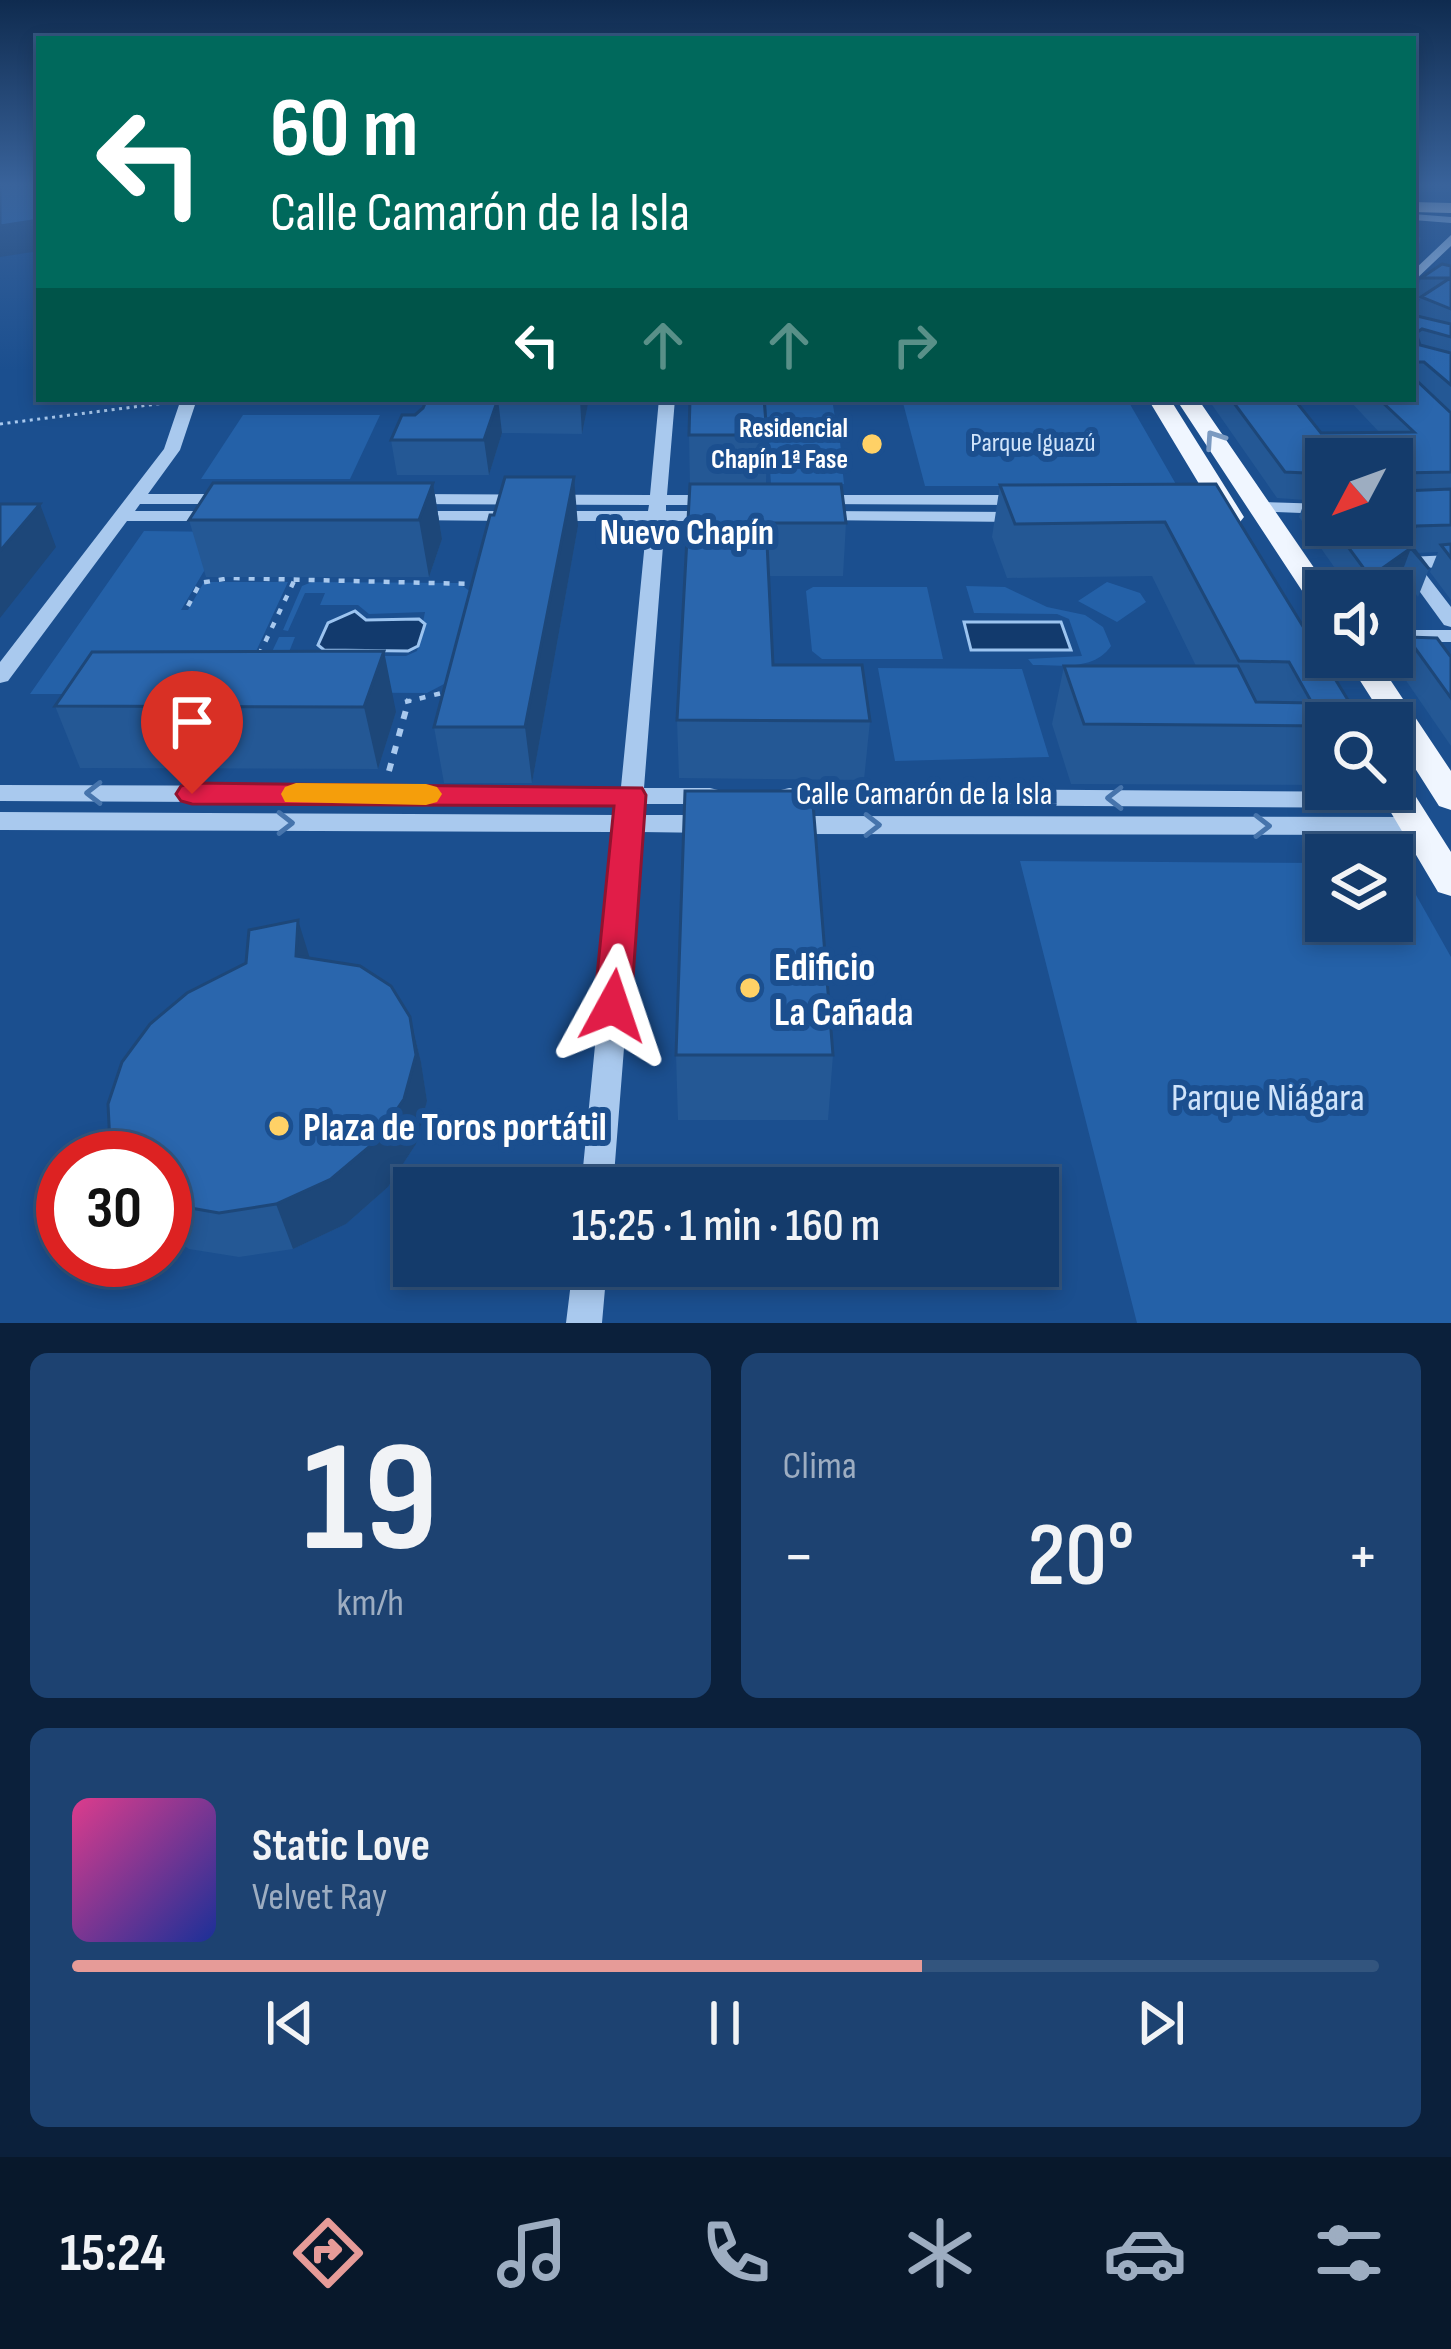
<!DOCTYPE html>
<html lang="es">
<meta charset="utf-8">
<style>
body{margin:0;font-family:"Sofia Sans Condensed",sans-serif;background:#1d4271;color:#f1f3f6;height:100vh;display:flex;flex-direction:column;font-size:45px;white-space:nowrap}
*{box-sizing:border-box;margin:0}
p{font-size:39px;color:#9dadc1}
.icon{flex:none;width:66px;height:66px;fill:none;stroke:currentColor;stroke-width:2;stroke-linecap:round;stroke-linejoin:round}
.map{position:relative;height:1323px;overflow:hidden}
.drawer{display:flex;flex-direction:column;gap:30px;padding:30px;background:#0b203b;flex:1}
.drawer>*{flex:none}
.top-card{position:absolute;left:36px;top:36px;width:1380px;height:366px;border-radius:0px;box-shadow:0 6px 18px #0003,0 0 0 3px #33557e;background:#00695c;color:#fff;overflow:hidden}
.needle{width:78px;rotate:229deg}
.tools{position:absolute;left:1305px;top:438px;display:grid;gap:24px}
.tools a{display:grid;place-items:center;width:108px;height:108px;border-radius:0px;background:#143b6b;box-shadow:0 6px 18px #0003,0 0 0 3px #33557e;font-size:60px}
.speed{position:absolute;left:36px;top:1131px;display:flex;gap:24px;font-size:60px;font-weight:700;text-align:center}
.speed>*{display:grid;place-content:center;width:156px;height:156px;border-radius:50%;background:#143b6b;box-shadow:0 6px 18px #0003,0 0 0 3px #33557e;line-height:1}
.speed .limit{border:18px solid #d22;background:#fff;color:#111}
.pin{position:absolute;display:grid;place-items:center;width:102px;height:102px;color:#fff;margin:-123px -51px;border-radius:50% 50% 50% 0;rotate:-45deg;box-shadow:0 0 12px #0007}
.pin .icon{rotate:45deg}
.me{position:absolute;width:132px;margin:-66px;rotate:5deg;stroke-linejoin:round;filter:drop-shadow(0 0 9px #0008)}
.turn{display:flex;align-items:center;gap:42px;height:252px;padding:0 36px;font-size:54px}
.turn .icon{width:156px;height:156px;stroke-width:2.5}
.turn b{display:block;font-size:84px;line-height:102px}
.lanes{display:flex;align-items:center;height:114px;padding:0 36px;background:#0003;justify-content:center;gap:60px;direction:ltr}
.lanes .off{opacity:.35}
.big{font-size:90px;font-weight:600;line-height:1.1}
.drawer .widget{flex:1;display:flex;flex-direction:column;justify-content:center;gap:18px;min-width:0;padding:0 42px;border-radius:18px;background:#1d4271}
.drawer .dial{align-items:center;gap:0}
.dial b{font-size:156px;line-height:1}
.song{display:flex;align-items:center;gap:36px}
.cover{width:144px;height:144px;border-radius:18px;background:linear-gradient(135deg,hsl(330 70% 55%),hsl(230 70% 35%))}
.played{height:12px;border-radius:6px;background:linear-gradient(90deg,#e69b98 65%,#33557e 65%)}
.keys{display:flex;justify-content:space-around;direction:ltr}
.heat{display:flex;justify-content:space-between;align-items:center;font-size:66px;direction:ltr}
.drawer .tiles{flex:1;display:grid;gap:30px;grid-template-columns:1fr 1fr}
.widget:last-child{grid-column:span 2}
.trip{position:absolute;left:393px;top:1167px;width:666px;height:120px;border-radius:0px;background:#143b6b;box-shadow:0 6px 18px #0003,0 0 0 3px #33557e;font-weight:600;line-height:120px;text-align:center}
.dock{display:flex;height:192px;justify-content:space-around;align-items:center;background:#08182b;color:#9dadc1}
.dock .icon{width:84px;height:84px}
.dock .active{color:#e69b98}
.dock b{font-size:54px;color:#f1f3f6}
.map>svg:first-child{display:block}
.green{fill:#2461a8}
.water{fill:#123a6d;stroke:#9cc4f0;stroke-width:3}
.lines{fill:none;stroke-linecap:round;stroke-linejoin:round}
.path-far2{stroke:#a9c9ee;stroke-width:3;stroke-dasharray:3 4.5;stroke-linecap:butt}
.path-far1{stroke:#a9c9ee;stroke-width:4.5;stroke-dasharray:6 9;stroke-linecap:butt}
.path{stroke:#a9c9ee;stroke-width:6;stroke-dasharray:8 10;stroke-linecap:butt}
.minor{fill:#a9c9ee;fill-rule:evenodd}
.major{fill:#f0f6ff;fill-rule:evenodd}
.wall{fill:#245895;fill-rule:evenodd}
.shaded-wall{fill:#1d4779}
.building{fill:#2a66ad;stroke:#1d4779;stroke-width:3}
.oneway{stroke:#7b9ac1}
.oneway2{stroke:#4674ac}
.route{fill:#e11d48;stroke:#92132f;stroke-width:3}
.slow{fill:#f59e0b}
.poi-dot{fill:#ffd166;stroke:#1b4f8f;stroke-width:4.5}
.labels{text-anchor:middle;stroke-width:12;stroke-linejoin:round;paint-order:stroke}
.far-poi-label{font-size:27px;font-weight:bold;fill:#fff;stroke:#1b4f8f;text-anchor:end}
.far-park-label{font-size:27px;fill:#cfe3fa;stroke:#1b4f8f}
.street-label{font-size:33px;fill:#fff;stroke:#1b4f8f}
.neighbourhood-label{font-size:36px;font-weight:bold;fill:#fff;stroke:#1b4f8f}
.near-poi-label{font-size:39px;font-weight:bold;fill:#fff;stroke:#1b4f8f;text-anchor:start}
.near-park-label{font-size:39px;fill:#cfe3fa;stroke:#1b4f8f}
</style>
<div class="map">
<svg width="1451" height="1323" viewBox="0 0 1451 1323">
<rect width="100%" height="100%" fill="#1b4f8f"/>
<path class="green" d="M766,399H832L837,430H767Z
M902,399H1127L1177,486H925Z
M243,415H380L350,479H201Z
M767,433H839L841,451H769Z
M769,454L841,455L844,484H771Z
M144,531L227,532L181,610H188L204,582H288L240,686L178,694H30Z
M312,582L459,583L472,593L446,683L427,693L258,692L255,687L279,637H295L283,667L353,656H406L417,651L425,612L369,614L358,605H320L325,593H305L288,631L283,630L302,586Z
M1107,582L1140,593L1146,602L1117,622L1078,601Z
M966,586L1005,587L1047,607L1085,615L1103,627L1111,646C1094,671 1060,665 1033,665L1028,659L1082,656L1069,619L1057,614L974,613Z
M813,587H927L943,659H822L812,651L806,591Z
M878,668L1022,669L1049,757L895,761Z
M1020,861L1326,863V921H1392V863H1398L1451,957V1323H1137Z"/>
<path class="water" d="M355,611L366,620L419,619L425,624L418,646L408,651L324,650L318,645L328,623Z
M964,622H1061L1071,650H971Z"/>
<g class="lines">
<path class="path-far2" d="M0,424L165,403"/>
<path class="path-far1" d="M188,606L200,583L230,578L474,584
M259,655L295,579
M405,702L446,692"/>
<path class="path" d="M389,771L409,699"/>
<path class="minor" d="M1413,214L1451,217V223L1413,220Z
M1451,235V246L1413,282V271Z
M181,399H197L180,450L148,494H230L239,499L230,504H140L135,511H216L225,516L216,521H127L8,681L0,683V662L164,449Z
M659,399H675L667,495H716L725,500L716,505H666V511H714L723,516L714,521H665L644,788H710L718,790L722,796L718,802L710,804H643L642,815H713L722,818L725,824L722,830L713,833L641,832L613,1188H581L616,832L0,830V812L618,815L619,804L0,801V785L621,787L647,521H553L544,516L553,511H648L649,505L411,504L402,499L411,494L650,495Z
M819,495H1022L1031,500L1022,505L813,504V496Z
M1260,502L1326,504V514L1254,511L1251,507Z
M409,511H516L525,516L516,521L403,520L400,516Z
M817,511L1020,512L1029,517L1020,522L811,520V512Z
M1451,555V567L1421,568L1451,607V627L1444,625L1399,563L1408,557Z
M1392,630H1451V642H1392Z
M789,788L1400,792L1408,794L1412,800L1408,806L1400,808L789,804L781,802L777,796L781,790Z
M787,816L1416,817L1425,820L1428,826L1425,832L1416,835L787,834L778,831L775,825L778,819Z
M573,1266H607L602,1323H566Z"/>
<path class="major" d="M1413,202L1451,203V213L1413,212Z
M1148,399H1170L1244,517L1240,522H1222Z
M1176,399H1198L1330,591H1326V614L1316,612Z
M1345,657H1375L1451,771V810L1439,806L1392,732V723H1387Z
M1392,774L1404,778L1451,852V896L1438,892L1377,789H1392Z"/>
</g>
<path class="wall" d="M1413,185H1451V192H1413Z
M1413,231L1421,238L1415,258H1413Z
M1451,266V600L1430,572L1438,552L1416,553L1429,569L1418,597L1401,575L1379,591H1351L1299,517L1305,500L1277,498L1208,399H1294L1321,433H1380L1348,399H1413V320L1420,299H1414L1421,278ZM1326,459L1392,525H1326Z
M427,399H589L582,434L502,433L489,475H397L391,440L423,408Z
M689,435H767L766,484L846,523L843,576H769L773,665L870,721L864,780L679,778L677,720L690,488Z
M433,483L442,539L429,577H206L189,520Z
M1216,484L1326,723V785L1071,784L1052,724L1064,666H1196L1152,576L1007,578L992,537L1000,485Z
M578,526L532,783H444L434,727Z
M1407,637L1451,657V746L1396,666Z
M92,652L396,712L378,769L80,768L55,706Z
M310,958L410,1017L421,1062L427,1101L416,1144L388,1187L346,1224L293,1249L239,1257L189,1249L165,1233V1158Z
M676,1055H833L828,1120H678Z"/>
<path class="shaded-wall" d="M39,220V251L0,257V226Z
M498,399L502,433L489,475L484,440Z
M580,399H589L582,434L580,400Z
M574,477L578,526L532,783L525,727Z
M433,483L442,539L429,577L419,520Z
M40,504L56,547L0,618V551Z
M1416,526L1406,551L1411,548L1401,575L1379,591H1365L1370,577Z
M384,651L396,712L378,769L364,707Z
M298,920L312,965L296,956Z
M410,1017L421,1062L427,1101L416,1144L388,1187L346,1224L293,1249L276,1204Z"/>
<path class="building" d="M0,185H39V220L0,226Z
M1442,264L1451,266V309L1421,297L1450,278H1421Z
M1417,316L1451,324V337L1422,329L1416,333L1420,345L1451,353V385L1424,362H1418L1414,378L1451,413V472L1401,473L1397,477L1402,491L1451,489V525L1416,526L1406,539L1429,569L1411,548L1370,577L1332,525H1392V459H1326V474L1285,472L1231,399H1294L1321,433L1414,432L1379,399H1413V320Z
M427,399H580H498L484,440H391L402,415H415L423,408Z
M690,399H764L767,435H689Z
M505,477H574L525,727H434L490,515H494Z
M213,483H433L419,520H189Z
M690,484H841L846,523H766L773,665H862L870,721L677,720Z
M1216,484L1362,723H1326V726L1084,724L1064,666H1238L1256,702L1312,703L1289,662L1239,661L1165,522L1015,524L1000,485Z
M1308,491H1326V516Z
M0,504H40L0,551Z
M1451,544V558L1441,545Z
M1407,637L1437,638L1451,657V698Z
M384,651L364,707L55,706L92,652Z
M685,791H812L833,1055H676Z
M298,920L296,956L360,966L391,986L410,1017L416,1055L404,1099L375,1142L331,1179L276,1204L219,1213L168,1204L165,1203V1158H117L110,1144L108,1104L122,1062L150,1024L187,993L246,963L249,930Z"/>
<defs><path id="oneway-chevron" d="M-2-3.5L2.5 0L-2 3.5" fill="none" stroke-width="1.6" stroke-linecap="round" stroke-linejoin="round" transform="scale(3)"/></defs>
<use class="oneway" href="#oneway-chevron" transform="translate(1214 439) rotate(-124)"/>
<g class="oneway2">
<use href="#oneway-chevron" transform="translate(94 793) rotate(-180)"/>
<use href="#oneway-chevron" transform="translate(1115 798) rotate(-180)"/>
<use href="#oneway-chevron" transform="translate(285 823)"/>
<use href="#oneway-chevron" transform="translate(872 825)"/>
<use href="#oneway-chevron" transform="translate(1262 826)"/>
</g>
<linearGradient id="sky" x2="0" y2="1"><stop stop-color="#0f2b4f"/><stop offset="0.5" stop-color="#39639b"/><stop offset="1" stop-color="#39639b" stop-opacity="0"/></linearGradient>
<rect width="1451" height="370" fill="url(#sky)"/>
<path class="route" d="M192,783L642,788L646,795L631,1006L626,1017L613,1021L600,1017L594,1006L614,806L192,804L181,801L176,794L181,786Z"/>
<path class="slow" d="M296,783L426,784L437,787L442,794L437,802L426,805L285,802L281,794L285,787Z"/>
<g class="poi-dot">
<circle cx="872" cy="444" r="12"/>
<circle cx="750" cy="988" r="12"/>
<circle cx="279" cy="1126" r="12"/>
</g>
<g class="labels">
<g class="far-poi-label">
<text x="848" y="437">Residencial<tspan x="848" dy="31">Chapín 1ª Fase</tspan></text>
</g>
<g class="far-park-label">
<text x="1033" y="451">Parque Iguazú</text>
</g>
<g class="street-label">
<text x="924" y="804">Calle Camarón de la Isla</text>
</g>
<g class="neighbourhood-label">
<text x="687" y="544">Nuevo Chapín</text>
</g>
<g class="near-poi-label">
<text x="774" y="980">Edificio<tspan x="774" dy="45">La Cañada</tspan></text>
<text x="303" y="1140">Plaza de Toros portátil</text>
</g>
<g class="near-park-label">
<text x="1268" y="1110">Parque Niágara</text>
</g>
</g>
</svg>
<div class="tools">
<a><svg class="needle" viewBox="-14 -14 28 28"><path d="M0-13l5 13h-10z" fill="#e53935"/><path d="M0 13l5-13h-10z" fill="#9dadc1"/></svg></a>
<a><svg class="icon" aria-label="sound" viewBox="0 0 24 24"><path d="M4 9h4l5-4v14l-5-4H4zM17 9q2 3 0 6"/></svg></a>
<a><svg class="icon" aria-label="search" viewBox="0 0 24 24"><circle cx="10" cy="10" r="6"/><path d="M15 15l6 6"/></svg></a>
<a><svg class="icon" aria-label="layers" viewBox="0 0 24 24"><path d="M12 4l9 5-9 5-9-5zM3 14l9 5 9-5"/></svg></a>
</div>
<div class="speed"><div class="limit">30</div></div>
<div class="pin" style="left:192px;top:794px;background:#d93025"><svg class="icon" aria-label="arrive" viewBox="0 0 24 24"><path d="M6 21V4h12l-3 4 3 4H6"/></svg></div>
<svg class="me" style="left:613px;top:1006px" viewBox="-20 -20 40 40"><path d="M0-17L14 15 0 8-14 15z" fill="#e11d48" stroke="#fff" stroke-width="4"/></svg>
<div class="trip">15:25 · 1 min · 160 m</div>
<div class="top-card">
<div class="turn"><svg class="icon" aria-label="left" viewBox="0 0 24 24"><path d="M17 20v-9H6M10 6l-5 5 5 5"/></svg><div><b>60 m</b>Calle Camarón de la Isla</div></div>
<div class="lanes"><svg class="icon" aria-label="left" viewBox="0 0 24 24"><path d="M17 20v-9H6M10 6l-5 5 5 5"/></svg><svg class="icon off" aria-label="ahead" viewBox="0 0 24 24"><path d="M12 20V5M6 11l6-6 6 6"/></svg><svg class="icon off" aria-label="ahead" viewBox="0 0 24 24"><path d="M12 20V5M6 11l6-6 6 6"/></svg><svg class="icon off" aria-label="right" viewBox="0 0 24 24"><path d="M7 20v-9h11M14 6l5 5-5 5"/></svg></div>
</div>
</div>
<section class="drawer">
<div class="tiles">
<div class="widget dial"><b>19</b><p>km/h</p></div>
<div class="widget"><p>Clima</p>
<div class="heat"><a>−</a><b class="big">20°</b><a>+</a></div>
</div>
<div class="widget">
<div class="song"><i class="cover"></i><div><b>Static Love</b><p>Velvet Ray</p></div></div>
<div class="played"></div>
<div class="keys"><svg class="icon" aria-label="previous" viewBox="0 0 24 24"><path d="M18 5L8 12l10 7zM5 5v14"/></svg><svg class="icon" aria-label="pause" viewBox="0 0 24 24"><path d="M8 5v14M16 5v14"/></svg><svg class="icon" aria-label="next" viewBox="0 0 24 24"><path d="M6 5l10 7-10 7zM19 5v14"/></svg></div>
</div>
</div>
</section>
<nav class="dock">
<b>15:24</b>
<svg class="icon active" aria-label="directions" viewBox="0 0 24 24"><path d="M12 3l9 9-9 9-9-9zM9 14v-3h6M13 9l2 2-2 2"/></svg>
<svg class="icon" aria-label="music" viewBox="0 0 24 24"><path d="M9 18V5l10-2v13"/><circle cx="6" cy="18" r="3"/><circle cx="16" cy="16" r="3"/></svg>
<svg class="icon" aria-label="phone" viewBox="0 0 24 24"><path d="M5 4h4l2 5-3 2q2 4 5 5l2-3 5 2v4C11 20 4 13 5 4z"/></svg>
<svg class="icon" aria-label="climate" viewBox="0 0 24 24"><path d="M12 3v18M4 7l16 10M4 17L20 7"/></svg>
<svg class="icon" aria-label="car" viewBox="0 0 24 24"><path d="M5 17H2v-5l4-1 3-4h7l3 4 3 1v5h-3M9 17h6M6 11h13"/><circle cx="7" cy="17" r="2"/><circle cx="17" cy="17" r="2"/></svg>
<svg class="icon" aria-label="filters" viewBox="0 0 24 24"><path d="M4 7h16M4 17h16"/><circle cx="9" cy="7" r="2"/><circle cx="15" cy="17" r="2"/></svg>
</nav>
